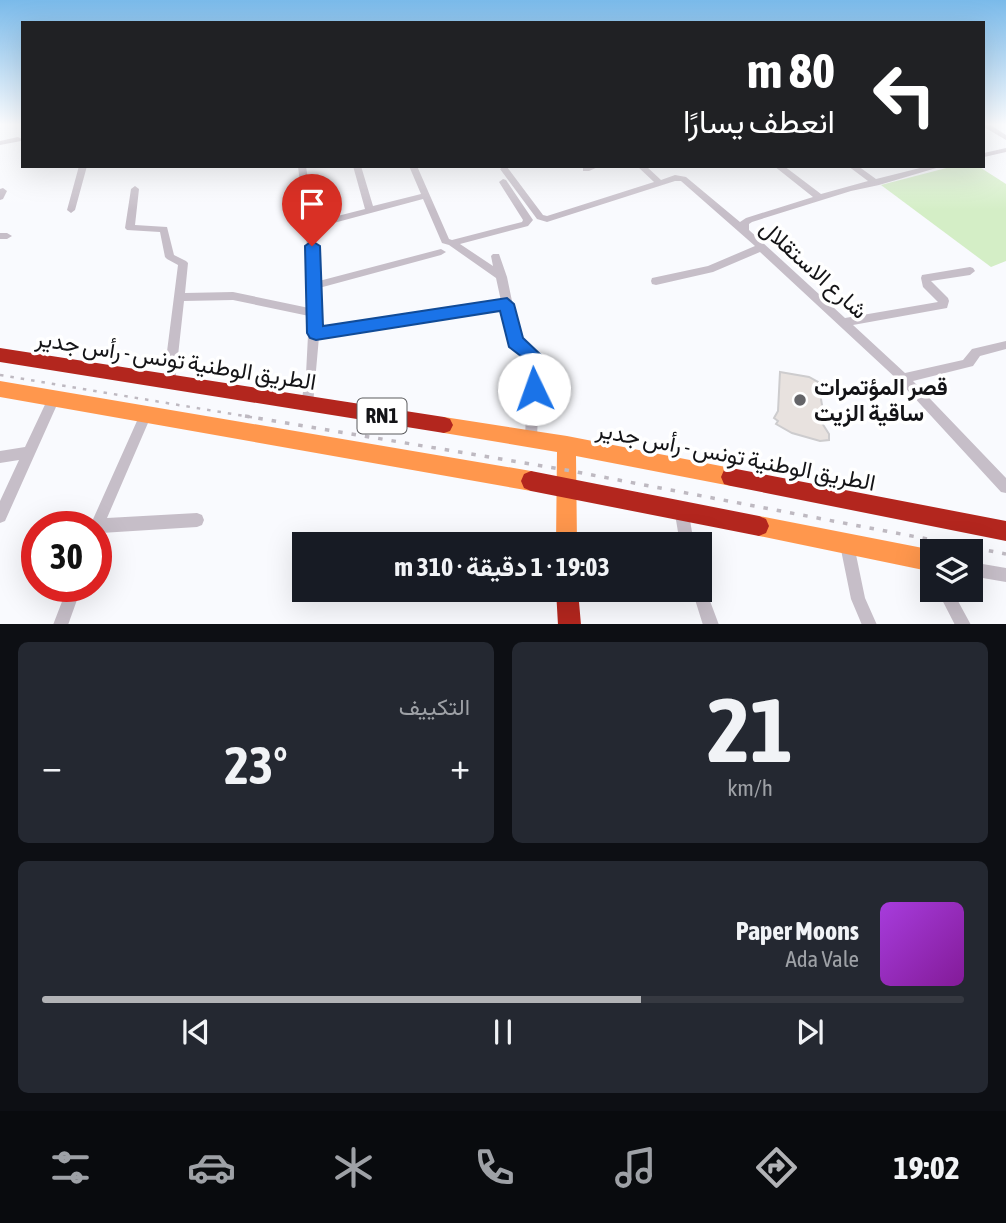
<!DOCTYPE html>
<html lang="ar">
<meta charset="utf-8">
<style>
body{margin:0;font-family:"Asap Condensed",Vazirmatn,sans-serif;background:#242831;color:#f1f3f6;direction:rtl;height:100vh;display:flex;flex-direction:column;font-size:26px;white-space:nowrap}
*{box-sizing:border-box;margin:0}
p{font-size:23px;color:#9ea1a6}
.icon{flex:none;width:38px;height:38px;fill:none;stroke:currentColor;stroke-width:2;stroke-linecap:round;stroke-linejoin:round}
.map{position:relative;height:624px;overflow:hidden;direction:ltr}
.side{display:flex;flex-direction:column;gap:18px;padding:18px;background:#0d0f14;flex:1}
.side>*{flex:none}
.top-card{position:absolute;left:21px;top:21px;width:964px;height:147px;border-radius:0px;box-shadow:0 7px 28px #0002;direction:rtl;background:#202124;color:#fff;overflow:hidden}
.controls{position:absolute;left:920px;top:539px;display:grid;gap:14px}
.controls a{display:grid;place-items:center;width:63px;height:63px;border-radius:0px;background:#171b24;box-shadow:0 7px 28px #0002;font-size:35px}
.speed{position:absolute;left:21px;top:511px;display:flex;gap:14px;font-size:35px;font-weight:700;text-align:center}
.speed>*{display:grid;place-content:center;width:91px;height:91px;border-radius:50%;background:#171b24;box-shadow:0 7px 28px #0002;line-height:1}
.speed .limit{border:10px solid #d22;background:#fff;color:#111}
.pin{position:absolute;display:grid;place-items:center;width:60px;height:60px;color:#fff;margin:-72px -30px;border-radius:50% 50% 50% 0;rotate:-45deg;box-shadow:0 0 7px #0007}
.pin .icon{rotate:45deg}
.me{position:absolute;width:77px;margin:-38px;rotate:357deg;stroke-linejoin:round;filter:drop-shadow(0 0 5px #0008)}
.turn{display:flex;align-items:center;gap:24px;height:147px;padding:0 35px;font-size:32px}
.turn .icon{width:91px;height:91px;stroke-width:2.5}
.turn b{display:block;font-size:49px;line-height:60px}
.big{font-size:52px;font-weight:700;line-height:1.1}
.side .card{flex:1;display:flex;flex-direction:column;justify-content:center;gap:10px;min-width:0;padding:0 24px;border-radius:10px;background:#242831}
.side .dial{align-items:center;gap:0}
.dial b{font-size:91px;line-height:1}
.song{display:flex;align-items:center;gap:21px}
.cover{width:84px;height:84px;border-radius:10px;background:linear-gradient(135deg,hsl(280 70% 55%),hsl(290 70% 35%))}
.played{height:7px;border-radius:4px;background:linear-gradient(90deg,#b2b3b6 65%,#363941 65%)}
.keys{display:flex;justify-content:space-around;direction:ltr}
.heat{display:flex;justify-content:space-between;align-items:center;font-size:38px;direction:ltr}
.side .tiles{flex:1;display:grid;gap:18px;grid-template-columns:1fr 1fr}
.card:last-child{grid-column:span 2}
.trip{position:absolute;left:292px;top:532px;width:420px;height:70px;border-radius:0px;background:#171b24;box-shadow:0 7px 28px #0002;font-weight:700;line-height:70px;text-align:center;direction:rtl}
.menu{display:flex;height:112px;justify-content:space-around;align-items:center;background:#090b0e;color:#9ea1a6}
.menu .icon{width:49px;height:49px}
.menu .selected{color:#b2b3b6}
.menu b{font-size:32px;color:#f1f3f6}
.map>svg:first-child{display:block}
.green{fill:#d4eec6}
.building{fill:#e8e2df;stroke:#cdccce;stroke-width:2}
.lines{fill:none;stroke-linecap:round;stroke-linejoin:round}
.street{fill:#c6bec8;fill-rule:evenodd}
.slow{fill:#ff974d;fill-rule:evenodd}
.jam{fill:#b3261e;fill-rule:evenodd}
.rail-far1{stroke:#beb9c1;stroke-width:2.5;stroke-dasharray:3.5 7;stroke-linecap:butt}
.rail{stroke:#beb9c1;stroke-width:3.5;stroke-dasharray:4.5 9;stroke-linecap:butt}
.route{fill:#1a73e8;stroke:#114b97;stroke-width:2}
.poi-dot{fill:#646468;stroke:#fff;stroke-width:2.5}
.labels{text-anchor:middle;stroke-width:7;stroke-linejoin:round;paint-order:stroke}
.shield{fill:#fff;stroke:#5a5a5d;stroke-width:2}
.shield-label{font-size:21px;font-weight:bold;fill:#141417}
.street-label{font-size:23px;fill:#141417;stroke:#fff}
.poi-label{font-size:23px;font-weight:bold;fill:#141417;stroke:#fff;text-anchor:start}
</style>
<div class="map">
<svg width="1006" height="625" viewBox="0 0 1006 625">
<rect width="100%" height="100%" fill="#f9fafe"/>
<path class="green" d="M954,166H978L1006,184V261L991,267L881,185Z"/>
<path class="building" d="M780,372L809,377L818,382L825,422L822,423L829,434V440L820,441L792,433L776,424L778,421L774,418L778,411Z"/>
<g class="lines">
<path class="street" d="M984,124H989L1006,135V140L984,127Z
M18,137L22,139L21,141L0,145V141Z
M1006,148V152L984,157V153Z
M79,166H87L75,210L71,213L67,210Z
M298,166H306L314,222L365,209L353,166H361L373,206L421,194L409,166H417L449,239L452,240L522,222L523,220L499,182L503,179L506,180L533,220L528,226L460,244L493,266L491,256L493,254H499L507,277L520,340L538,354L540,357L537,439L535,443L531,445L527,443L525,439L528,359L510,342L503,309L319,337L313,404L311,408L307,409L303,408L301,404L306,374L309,316L233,300L184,301L175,383L173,387L169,388L165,387L163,383L178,265L167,259L165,257L160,232L127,230L125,228L131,189L135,186L139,189L135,225L167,227L174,255L186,261L188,263L185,293L233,292L309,308L308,255ZM423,199L442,243L449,245L496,278L501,301L320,328L319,288L441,255L446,252L441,249L319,281L315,228Z
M504,166L507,167L543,215L547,216L654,182L637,166H646L661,180L675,175L686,177L740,222L746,218L813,197L774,166H784L821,194L868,181L848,166H858L876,179L928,166H943L879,185L851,191L752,222L749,224V230L845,318L938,302L923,287L921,278L922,275L970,267L973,268L975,271L970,275L931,281L948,298L949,301L947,308L853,325L905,373L963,360L972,349L1006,341V349L980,356L973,366L913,381L1006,478V493L1001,492L899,381L760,252L713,272L656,285L652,284L651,281L652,278L708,266L755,246L681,181H675L547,222L537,219L500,169Z
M586,166H600L589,171H583V167Z
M3,188L7,191L3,199L0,200V189Z
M0,233H7L12,236L7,239H0Z
M54,393L58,394L60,398L5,521L0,523V501L19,460L0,463V451L25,447L50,394Z
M145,411L149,412L151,416L107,518L197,513L202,515L204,520L202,525L197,527L101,533L96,536V527L90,526L141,412Z
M681,501L686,503L688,508L694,544H680L674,508L676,503Z
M847,538L852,540L854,545L865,598L877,625H862L851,599L840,545L842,540Z
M971,562L1006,568V582L971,576Z
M700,583L704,585L719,625H703L692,590H700Z
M68,586H82L68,625H53Z
M937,590H952L971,625H955Z"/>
<path class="slow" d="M0,381L531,471L538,474L541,481L538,488L531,491L0,397Z
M444,417L567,436L731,468L738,470L741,477L738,484L731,486L576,456L577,544H556L557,452L444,433L438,431L435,425L438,419Z
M759,516L933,550L935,551H933V572L759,536L752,533L749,526L752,519Z"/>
<path class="jam" d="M0,348L444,417L450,419L453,425L450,431L444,433L0,362Z
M731,468L1006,521V541L731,486L724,484L721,477L724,470Z
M531,471L759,516L766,519L769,526L766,533L759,536L531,491L524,488L521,481L524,474Z
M556,590H578L581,625H558Z"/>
<path class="rail-far1" d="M0,375L256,418"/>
<path class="rail" d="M245,416L566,470L1006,554"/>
</g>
<linearGradient id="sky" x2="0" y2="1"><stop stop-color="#7abaea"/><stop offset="0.59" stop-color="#fcfdff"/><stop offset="1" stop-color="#fcfdff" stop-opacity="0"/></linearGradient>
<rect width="1006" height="211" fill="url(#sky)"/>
<path class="route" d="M312,241L320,246L323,326L507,298L514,304L523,338L543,357V389L541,395L534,397L528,395L526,389V360L509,347L500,311L316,340L310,338L307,333L305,246Z"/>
<circle class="poi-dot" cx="800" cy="400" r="7"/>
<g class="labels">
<rect class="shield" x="357.5" y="398.5" width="49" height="35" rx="5"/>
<g class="shield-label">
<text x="382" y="423">RN1</text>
</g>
<g class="street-label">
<text transform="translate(814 269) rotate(42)" y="8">شارع الاستقلال</text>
<text transform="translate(176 360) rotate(9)" y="8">الطريق الوطنية تونس - رأس جدير</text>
<text transform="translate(736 456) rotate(11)" y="8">الطريق الوطنية تونس - رأس جدير</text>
</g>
<g class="poi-label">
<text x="814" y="395">قصر المؤتمرات<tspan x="814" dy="26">ساقية الزيت</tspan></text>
</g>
</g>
</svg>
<div class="controls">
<a><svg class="icon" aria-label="layers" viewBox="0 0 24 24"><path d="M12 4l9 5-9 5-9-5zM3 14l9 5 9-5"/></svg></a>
</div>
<div class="speed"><div class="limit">30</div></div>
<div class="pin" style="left:312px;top:246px;background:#d93025"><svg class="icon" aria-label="arrive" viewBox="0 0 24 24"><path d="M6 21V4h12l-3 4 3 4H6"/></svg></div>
<svg class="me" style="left:534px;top:389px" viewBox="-20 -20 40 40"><circle r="19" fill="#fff"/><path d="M0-13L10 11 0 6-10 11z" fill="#1a73e8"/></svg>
<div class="trip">19:03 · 1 دقيقة · 310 m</div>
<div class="top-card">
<div class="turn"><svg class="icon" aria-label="left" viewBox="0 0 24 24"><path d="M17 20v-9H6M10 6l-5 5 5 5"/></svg><div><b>80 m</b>انعطف يسارًا</div></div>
</div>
</div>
<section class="side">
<div class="tiles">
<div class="card dial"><b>21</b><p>km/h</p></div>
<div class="card"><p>التكييف</p>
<div class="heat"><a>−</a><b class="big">23°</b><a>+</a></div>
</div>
<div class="card">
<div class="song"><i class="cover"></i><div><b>Paper Moons</b><p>Ada Vale</p></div></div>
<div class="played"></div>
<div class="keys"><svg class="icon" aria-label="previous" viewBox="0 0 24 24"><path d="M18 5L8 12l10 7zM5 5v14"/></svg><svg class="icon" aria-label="pause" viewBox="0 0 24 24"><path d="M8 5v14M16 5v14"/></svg><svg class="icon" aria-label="next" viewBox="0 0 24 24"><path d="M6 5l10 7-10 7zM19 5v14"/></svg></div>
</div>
</div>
</section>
<nav class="menu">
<b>19:02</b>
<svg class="icon selected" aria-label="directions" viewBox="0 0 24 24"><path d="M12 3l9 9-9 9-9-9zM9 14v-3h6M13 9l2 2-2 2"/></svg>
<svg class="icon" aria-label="music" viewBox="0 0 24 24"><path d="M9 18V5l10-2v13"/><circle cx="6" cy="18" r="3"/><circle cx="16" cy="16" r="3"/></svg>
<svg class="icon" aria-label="phone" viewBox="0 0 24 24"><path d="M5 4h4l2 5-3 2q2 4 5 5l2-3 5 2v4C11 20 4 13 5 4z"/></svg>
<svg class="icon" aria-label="climate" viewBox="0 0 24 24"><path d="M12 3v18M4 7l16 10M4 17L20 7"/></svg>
<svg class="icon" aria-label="car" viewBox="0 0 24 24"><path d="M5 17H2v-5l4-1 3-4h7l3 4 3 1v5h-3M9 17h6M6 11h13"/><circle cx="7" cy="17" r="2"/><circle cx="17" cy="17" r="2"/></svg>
<svg class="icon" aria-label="filters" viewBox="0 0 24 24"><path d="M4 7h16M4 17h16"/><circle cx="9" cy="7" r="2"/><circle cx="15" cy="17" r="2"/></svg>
</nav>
